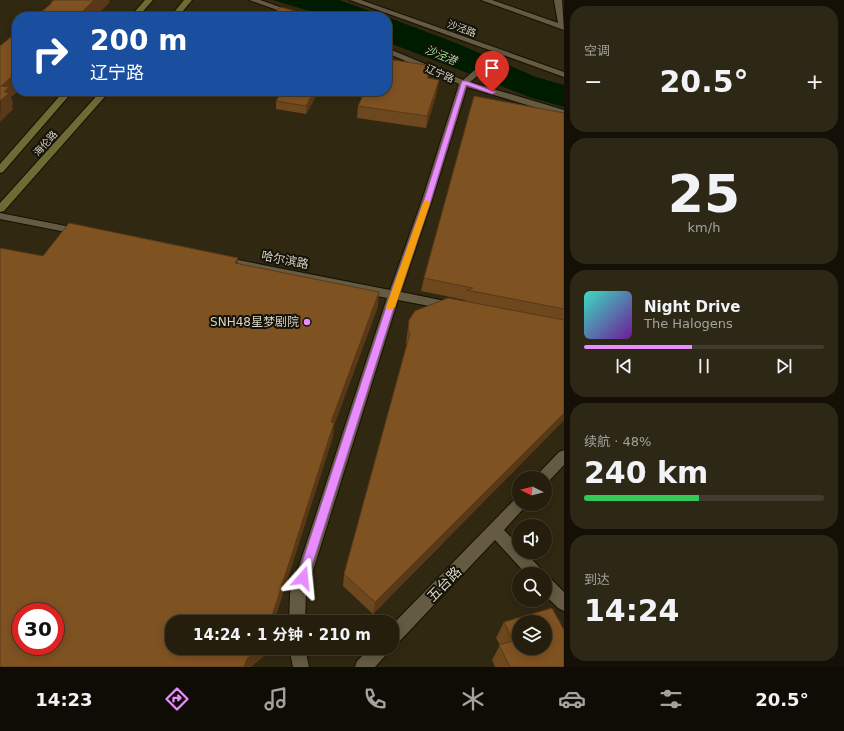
<!DOCTYPE html>
<html lang="zh">
<meta charset="utf-8">
<style>
body{margin:0;font-family:"DejaVu Sans","Noto Sans SC",sans-serif;background:#2d2716;color:#f1f3f6;height:100vh;display:flex;flex-direction:column;font-size:15px;white-space:nowrap}
*{box-sizing:border-box;margin:0}
p{font-size:13px;color:#a3a29d}
.icon{flex:none;width:22px;height:22px;fill:none;stroke:currentColor;stroke-width:2;stroke-linecap:round;stroke-linejoin:round}
.map{position:relative;flex:1;overflow:hidden}
.side{display:flex;flex-direction:column;gap:6px;padding:6px;background:#141007;width:280px}
.side>*{flex:none}
.hud{position:absolute;left:12px;top:12px;width:380px;height:84px;border-radius:16px;box-shadow:0 2px 10px #0003,0 0 0 1px #423c2e;background:#1a4fa0;color:#fff;overflow:hidden}
.needle{width:26px;rotate:276deg}
.buttons{position:absolute;left:512px;top:471px;display:grid;gap:8px}
.buttons a{display:grid;place-items:center;width:40px;height:40px;border-radius:50%;background:#251e0d;box-shadow:0 2px 10px #0003,0 0 0 1px #423c2e;font-size:20px}
.speed{position:absolute;left:12px;top:603px;display:flex;gap:8px;font-size:20px;font-weight:700;text-align:center}
.speed>*{display:grid;place-content:center;width:52px;height:52px;border-radius:50%;background:#251e0d;box-shadow:0 2px 10px #0003,0 0 0 1px #423c2e;line-height:1}
.speed .limit{border:6px solid #d22;background:#fff;color:#111}
.pin{position:absolute;display:grid;place-items:center;width:34px;height:34px;color:#fff;margin:-41px -17px;border-radius:50% 50% 50% 0;rotate:-45deg;box-shadow:0 0 4px #0007}
.pin .icon{rotate:45deg}
.me{position:absolute;width:44px;margin:-22px;rotate:18deg;stroke-linejoin:round;filter:drop-shadow(0 0 3px #0008)}
.turn{display:flex;align-items:center;gap:14px;height:84px;padding:0 12px;font-size:18px}
.turn .icon{width:52px;height:52px;stroke-width:2.5}
.turn b{display:block;font-size:28px;line-height:34px}
.big{font-size:30px;font-weight:700;line-height:1.1}
.side .tile{flex:1;display:flex;flex-direction:column;justify-content:center;gap:6px;min-width:0;padding:0 14px;border-radius:16px;background:#2d2716}
.side .dial{align-items:center;gap:0}
.dial b{font-size:52px;line-height:1}
.song{display:flex;align-items:center;gap:12px}
.cover{width:48px;height:48px;border-radius:6px;background:linear-gradient(135deg,hsl(170 70% 55%),hsl(280 70% 35%))}
.played{height:4px;border-radius:2px;background:linear-gradient(90deg,#e98dfe 45%,#423c2e 45%)}
.keys{display:flex;justify-content:space-around;direction:ltr}
.heat{display:flex;justify-content:space-between;align-items:center;font-size:22px;direction:ltr}
.charge{height:6px;border-radius:3px;background:linear-gradient(90deg,#34c759 48%,#423c2e 0)}
.trip{position:absolute;left:165px;top:615px;width:234px;height:40px;border-radius:16px;background:#251e0d;box-shadow:0 2px 10px #0003,0 0 0 1px #423c2e;font-weight:700;line-height:40px;text-align:center}
.tab-bar{display:flex;height:64px;justify-content:space-around;align-items:center;background:#0f0c05;color:#a3a29d}
.tab-bar .icon{width:28px;height:28px}
.tab-bar .selected{color:#e98dfe}
.tab-bar b{font-size:18px;color:#f1f3f6}
main{display:flex;flex:1;min-height:0}
.map>svg:first-child{display:block}
.water{fill:#001c00}
.lines{fill:none;stroke-linecap:round;stroke-linejoin:round}
.lane-casing{stroke:#181100;stroke-width:2}
.street-casing{stroke:#181100;stroke-width:2}
.secondary-casing{stroke:#181100;stroke-width:2}
.lane{fill:#645b42;fill-rule:evenodd}
.street{fill:#645b42;fill-rule:evenodd}
.secondary{fill:#6e6c35;fill-rule:evenodd}
.wall{fill:#6d471d}
.shaded-wall{fill:#593918}
.building{fill:#7f5222;stroke:#593918;fill-rule:evenodd}
.route{fill:#e98dfe;stroke:#975ca5}
.slow{fill:#f59e0b}
.poi-dot{fill:#e98dfe;stroke:#151208;stroke-width:1.5}
.labels{text-anchor:middle;stroke-width:4;stroke-linejoin:round;paint-order:stroke}
.far-street-label{font-size:10px;fill:#d8d3c5;stroke:#151208}
.far-water-label{font-size:11px;font-style:italic;fill:#9add98;stroke:#151208}
.street-label{font-size:12px;fill:#d8d3c5;stroke:#151208}
.poi-label{font-size:12px;fill:#d8d3c5;stroke:#151208;text-anchor:end}
.near-street-label{font-size:14px;fill:#d8d3c5;stroke:#151208}
</style>
<main>
<div class="map">
<svg width="564" height="667" viewBox="0 0 564 667">
<rect width="100%" height="100%" fill="#312811"/>
<path class="water" d="M273,0H339L386,17H329Z
M387,17L456,43L536,77L564,85V107L532,98L387,42Z"/>
<g class="lines">
<defs>
<path id="lane" d="M481,0H492L558,23L554,0H562L564,30Z"/>
<path id="street" d="M249,0H260L308,17H297Z
M350,0H361L564,72V77Z
M387,48L463,80L489,58H495V62L470,82L564,110V116L467,87L432,200L401,292L450,302L454,303L456,306L454,309L450,310L398,300L306,593L305,622H289L290,593L387,298L223,265L219,264L218,261L219,258L223,257L390,290L422,200L459,84L387,53Z
M0,213L81,229L86,232L81,235L0,219Z
M564,450V465L548,482L545,483V478H536L538,474L559,452Z
M519,498V504H526L524,508L504,530L519,545V552H525L541,569L544,574H526L495,540L398,643L392,645V625L514,500Z
M545,577L551,579L564,592V611L558,608L545,595Z
M289,648H305L309,667H293Z
M370,648H389L387,654L375,667H355L357,661Z"/>
<path id="secondary" d="M145,0H153L138,17H130Z
M184,0H192L178,17H170Z
M64,91H73L3,172L0,173V164Z
M101,91H110L4,211L0,212V203Z"/>
</defs>
<use href="#lane" class="lane-casing"/>
<use href="#street" class="street-casing"/>
<use href="#secondary" class="secondary-casing"/>
<use href="#lane" class="lane"/>
<use href="#street" class="street"/>
<use href="#secondary" class="secondary"/>
</g>
<path class="wall" d="M425,71H430L428,79L437,92L426,128L357,118L358,106Z
M319,91L306,114L276,109V101Z
M564,113V420L373,614L343,586L344,574L407,345L406,343L409,320L465,301V300L421,291L424,278Z
M504,622L564,667H495L492,660L500,645L496,638Z"/>
<path class="shaded-wall" d="M94,0H109L110,2L95,17H77Z
M17,72V91H19L11,97L13,104L12,105L13,109L0,122L1,86Z
M439,80L437,92L426,128L427,116Z
M314,91H319L306,114V106Z
M238,258V273L235,263Z
M379,292L378,307L334,426L333,437L274,622H270L331,422Z
M564,413V420L373,614L375,602Z
M259,648H266L263,657L251,667H244L247,659Z"/>
<path class="building" d="M54,0H94L77,17H35L52,3H50Z
M281,7L315,17H269Z
M17,32V72L1,86L9,87L4,92L9,93L0,101V46Z
M387,59L426,65L424,70L430,71L427,78L439,80L427,116L358,106L365,91H387Z
M282,91H314L306,106L276,101Z
M474,96L564,113V309L467,290L473,288L424,278Z
M69,223L238,258L235,263L379,292L331,422L334,423L270,622H172V648H259L247,659L244,667H0V248L43,256ZM21,612H55V646H21Z
M448,298L564,320V413L375,602L344,574L410,333L408,330L409,320L415,311Z
M552,608L564,630V667H510L499,645L513,641L504,622ZM519,622H545V648H519Z"/>
<path class="route" d="M462,81H466L496,92L492,94L466,85L431,200L398,295L308,578L307,582L303,583L298,582L297,578L390,295L424,200Z"/>
<path class="slow" d="M427,200L430,203L395,307L390,310L387,309L386,307L423,203Z"/>
<circle class="poi-dot" cx="307" cy="322" r="4"/>
<g class="labels">
<g class="far-street-label">
<text transform="translate(462 28) rotate(20)" y="4">沙泾路</text>
<text transform="translate(440 73) rotate(23)" y="4">辽宁路</text>
<text transform="translate(45 143) rotate(-48)" y="4">海伦路</text>
</g>
<g class="far-water-label">
<text transform="translate(441 55) rotate(22)" y="4">沙泾港</text>
</g>
<g class="street-label">
<text transform="translate(285 260) rotate(11)" y="4">哈尔滨路</text>
</g>
<g class="poi-label">
<text x="299" y="326">SNH48星梦剧院</text>
</g>
<g class="near-street-label">
<text transform="translate(444 584) rotate(-46)" y="5">五台路</text>
</g>
</g>
</svg>
<div class="buttons">
<a><svg class="needle" viewBox="-14 -14 28 28"><path d="M0-13l5 13h-10z" fill="#e53935"/><path d="M0 13l5-13h-10z" fill="#a3a29d"/></svg></a>
<a><svg class="icon" aria-label="sound" viewBox="0 0 24 24"><path d="M4 9h4l5-4v14l-5-4H4zM17 9q2 3 0 6"/></svg></a>
<a><svg class="icon" aria-label="search" viewBox="0 0 24 24"><circle cx="10" cy="10" r="6"/><path d="M15 15l6 6"/></svg></a>
<a><svg class="icon" aria-label="layers" viewBox="0 0 24 24"><path d="M12 4l9 5-9 5-9-5zM3 14l9 5 9-5"/></svg></a>
</div>
<div class="speed"><div class="limit">30</div></div>
<div class="pin" style="left:492px;top:92px;background:#d93025"><svg class="icon" aria-label="arrive" viewBox="0 0 24 24"><path d="M6 21V4h12l-3 4 3 4H6"/></svg></div>
<svg class="me" style="left:303px;top:578px" viewBox="-20 -20 40 40"><path d="M0-17L14 15 0 8-14 15z" fill="#e98dfe" stroke="#fff" stroke-width="4"/></svg>
<div class="trip">14:24 · 1 分钟 · 210 m</div>
<div class="hud">
<div class="turn"><svg class="icon" aria-label="right" viewBox="0 0 24 24"><path d="M7 20v-9h11M14 6l5 5-5 5"/></svg><div><b>200 m</b>辽宁路</div></div>
</div>
</div>
<section class="side">
<div class="tile"><p>空调</p>
<div class="heat"><a>−</a><b class="big">20.5°</b><a>+</a></div>
</div>
<div class="tile dial"><b>25</b><p>km/h</p></div>
<div class="tile">
<div class="song"><i class="cover"></i><div><b>Night Drive</b><p>The Halogens</p></div></div>
<div class="played"></div>
<div class="keys"><svg class="icon" aria-label="previous" viewBox="0 0 24 24"><path d="M18 5L8 12l10 7zM5 5v14"/></svg><svg class="icon" aria-label="pause" viewBox="0 0 24 24"><path d="M8 5v14M16 5v14"/></svg><svg class="icon" aria-label="next" viewBox="0 0 24 24"><path d="M6 5l10 7-10 7zM19 5v14"/></svg></div>
</div>
<div class="tile"><p>续航 · 48%</p><b class="big">240 km</b><div class="charge"></div></div>
<div class="tile"><p>到达</p><b class="big">14:24</b></div>
</section>
</main>
<nav class="tab-bar">
<b>14:23</b>
<svg class="icon selected" aria-label="directions" viewBox="0 0 24 24"><path d="M12 3l9 9-9 9-9-9zM9 14v-3h6M13 9l2 2-2 2"/></svg>
<svg class="icon" aria-label="music" viewBox="0 0 24 24"><path d="M9 18V5l10-2v13"/><circle cx="6" cy="18" r="3"/><circle cx="16" cy="16" r="3"/></svg>
<svg class="icon" aria-label="phone" viewBox="0 0 24 24"><path d="M5 4h4l2 5-3 2q2 4 5 5l2-3 5 2v4C11 20 4 13 5 4z"/></svg>
<svg class="icon" aria-label="climate" viewBox="0 0 24 24"><path d="M12 3v18M4 7l16 10M4 17L20 7"/></svg>
<svg class="icon" aria-label="car" viewBox="0 0 24 24"><path d="M5 17H2v-5l4-1 3-4h7l3 4 3 1v5h-3M9 17h6M6 11h13"/><circle cx="7" cy="17" r="2"/><circle cx="17" cy="17" r="2"/></svg>
<svg class="icon" aria-label="filters" viewBox="0 0 24 24"><path d="M4 7h16M4 17h16"/><circle cx="9" cy="7" r="2"/><circle cx="15" cy="17" r="2"/></svg>
<b>20.5°</b>
</nav>
